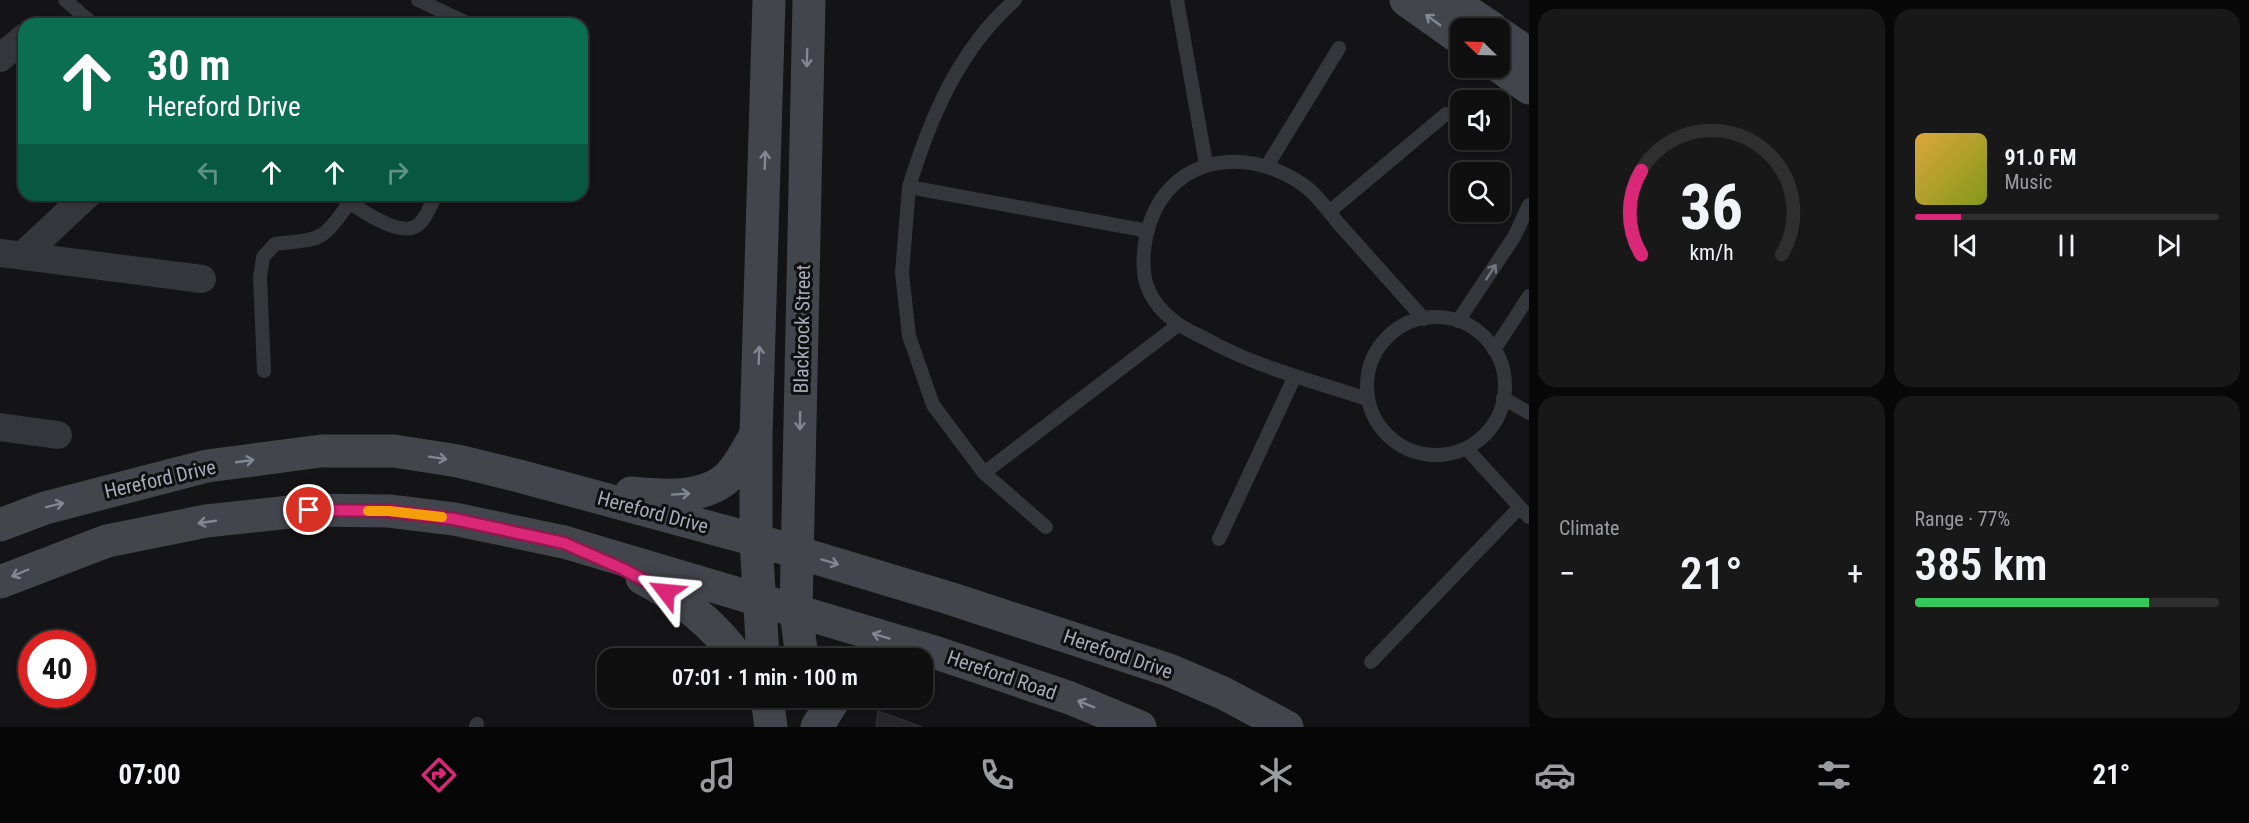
<!DOCTYPE html>
<meta charset="utf-8">
<style>
body{margin:0;font-family:"Roboto Condensed",sans-serif;background:#181819;color:#f1f3f6;height:100vh;display:flex;flex-direction:column;font-size:22px;white-space:nowrap}
*{box-sizing:border-box;margin:0}
p{font-size:20px;color:#9b9c9f}
.icon{flex:none;width:33px;height:33px;fill:none;stroke:currentColor;stroke-width:2;stroke-linecap:round;stroke-linejoin:round}
.map{position:relative;flex:1;overflow:hidden}
.drawer{display:flex;flex-direction:column;gap:9px;padding:9px;background:#080809;width:720px}
.drawer>*{flex:none}
.banner{position:absolute;left:18px;top:18px;width:570px;height:183px;border-radius:18px;box-shadow:0 2px 4px #0004,0 0 0 2px #2f2f30;background:#0b6e4f;color:#fff;overflow:hidden}
.needle{width:39px;rotate:293deg}
.tools{position:absolute;left:1450px;top:18px;display:grid;gap:12px}
.tools a{display:grid;place-items:center;width:60px;height:60px;border-radius:12px;background:#0f0f10;box-shadow:0 2px 4px #0004,0 0 0 2px #2f2f30;font-size:30px}
.speed{position:absolute;left:18px;top:630px;display:flex;gap:12px;font-size:30px;font-weight:700;text-align:center}
.speed>*{display:grid;place-content:center;width:78px;height:78px;border-radius:50%;background:#0f0f10;box-shadow:0 2px 4px #0004,0 0 0 2px #2f2f30;line-height:1}
.speed .limit{border:9px solid #d22;background:#fff;color:#111}
.pin{position:absolute;display:grid;place-items:center;width:51px;height:51px;color:#fff;margin:-26px;border:3px solid #fff;border-radius:50%;box-shadow:0 2px 6px #0007}
.me{position:absolute;width:66px;margin:-33px;rotate:299deg;stroke-linejoin:round;filter:drop-shadow(0 0 4px #0008)}
.turn{display:flex;align-items:center;gap:21px;height:126px;padding:0 30px;font-size:27px}
.turn .icon{width:78px;height:78px;stroke-width:2.5}
.turn b{display:block;font-size:42px;line-height:51px}
.lanes{display:flex;align-items:center;height:57px;padding:0 30px;background:#0003;justify-content:center;gap:30px;direction:ltr}
.lanes .off{opacity:.35}
.big{font-size:45px;font-weight:600;line-height:1.1}
.drawer .widget{flex:1;display:flex;flex-direction:column;justify-content:center;gap:9px;min-width:0;padding:0 21px;border-radius:18px;background:#181819}
.drawer .dial{align-items:center;gap:0}
.dial svg{height:156px;overflow:visible;fill:none;stroke:#2f2f30;stroke-width:7;stroke-linecap:round;text-anchor:middle}
.dial text{fill:#f1f3f6;stroke:none}
.song{display:flex;align-items:center;gap:18px}
.cover{width:72px;height:72px;border-radius:9px;background:linear-gradient(135deg,hsl(40 70% 55%),hsl(70 70% 35%))}
.played{height:6px;border-radius:3px;background:linear-gradient(90deg,#db2777 15%,#2f2f30 15%)}
.keys{display:flex;justify-content:space-around;direction:ltr}
.heat{display:flex;justify-content:space-between;align-items:center;font-size:33px;direction:ltr}
.charge{height:9px;border-radius:4px;background:linear-gradient(90deg,#34c759 77%,#2f2f30 0)}
.drawer .tiles{flex:1;display:grid;gap:9px;grid-template-columns:repeat(2,1fr)}
.trip{position:absolute;left:597px;top:648px;width:336px;height:60px;border-radius:18px;background:#0f0f10;box-shadow:0 2px 4px #0004,0 0 0 2px #2f2f30;font-weight:600;line-height:60px;text-align:center}
.dock{display:flex;height:96px;justify-content:space-around;align-items:center;background:#060606;color:#9b9c9f}
.dock .icon{width:42px;height:42px}
.dock .active{color:#db2777}
.dock b{font-size:27px;color:#f1f3f6}
main{display:flex;flex:1;min-height:0}
.map>svg:first-child{display:block}
.building{fill:#27272a;stroke:#2e2e32;stroke-width:1.5}
.lines{fill:none;stroke-linecap:round;stroke-linejoin:round}
.lane{stroke:#35363c;stroke-width:14}
.street{stroke:#35363c;stroke-width:28}
.secondary{stroke:#43454c;stroke-width:33}
.oneway{stroke:#838792}
.oneway2{stroke:#737680}
.route-casing{stroke:#8e194d;stroke-width:15}
.route{stroke:#db2777;stroke-width:10}
.slow{stroke:#f59e0b;stroke-width:10}
.labels{text-anchor:middle;stroke-width:6;stroke-linejoin:round;paint-order:stroke}
.street-label{font-size:20px;fill:#a5abb8;stroke:#0f0f11}
</style>
<main>
<div class="map">
<svg width="1529" height="727" viewBox="0 0 1529 727">
<rect width="100%" height="100%" fill="#141416"/>
<path class="building" d="M878,711L922,727H876Z"/>
<g class="lines">
<path class="lane" d="M65,0L93,24
M418,0L469,24
M1177,0L1206,164
M1267,166L1339,48
M909,187C930,118 959,49 1015,0
M339,195C355,206 401,241 419,224C427,217 431,204 436,195
M1329,212L1446,114
M1367 386a69 69 0 1 1 138 0a69 69 0 1 1-138 0Z
M1458,321L1514,237L1529,205
M1494,350L1529,296
M264,371L260,277L263,257L275,244C323,239 321,242 350,202
M1503,398L1529,413
M1367,399C1313,381 1256,367 1206,339C1197,334 1186,330 1178,324C1145,300 1139,275 1146,237C1162,159 1241,142 1302,184C1316,193 1328,211 1339,224C1367,255 1395,287 1424,319
M1466,448L1529,517
M984,473L933,405L909,336L902,273L909,187L1148,231
M1046,527L984,473L1178,325
M1219,539L1295,376
M1371,662L1520,507
M476,727L477,724"/>
<path class="street" d="M0,58L24,38
M0,253L202,279
M22,256L87,195
M0,427L58,435"/>
<path class="secondary" d="M1406,0L1461,39
M1450,0L1492,28
M1500,34L1529,54
M1500,67L1529,88
M631,493C662,496 703,500 728,477C740,465 748,448 756,434
M0,525L45,508L207,466L321,451H394L458,461L519,476L756,540L949,598L1169,670L1223,693L1287,727
M642,578C681,598 713,623 738,658
M0,582L107,541L206,521L309,510L389,511L454,519L564,542L931,651L1070,698L1140,727
M763,658L756,540V434L769,0
M802,658L796,611L809,0
M767,698L771,727
M817,727L835,698"/>
</g>
<defs><path id="oneway-shaft" d="M-6 0H5M1.5-3L5.5 0L1.5 3" fill="none" stroke-width="1.6" stroke-linecap="round" stroke-linejoin="round" transform="scale(1.5)"/></defs>
<g class="oneway">
<use href="#oneway-shaft" transform="translate(1433 20) rotate(-144)"/>
<use href="#oneway-shaft" transform="translate(807 58) rotate(91)"/>
<use href="#oneway-shaft" transform="translate(765 160) rotate(-88)"/>
<use href="#oneway-shaft" transform="translate(759 355) rotate(-88)"/>
<use href="#oneway-shaft" transform="translate(800 421) rotate(91)"/>
<use href="#oneway-shaft" transform="translate(438 458) rotate(9)"/>
<use href="#oneway-shaft" transform="translate(245 461) rotate(-8)"/>
<use href="#oneway-shaft" transform="translate(681 494) rotate(-4)"/>
<use href="#oneway-shaft" transform="translate(55 505) rotate(-14)"/>
<use href="#oneway-shaft" transform="translate(207 522) rotate(172)"/>
<use href="#oneway-shaft" transform="translate(830 562) rotate(17)"/>
<use href="#oneway-shaft" transform="translate(20 573) rotate(157)"/>
<use href="#oneway-shaft" transform="translate(881 636) rotate(-163)"/>
<use href="#oneway-shaft" transform="translate(1086 704) rotate(-158)"/>
</g>
<use class="oneway2" href="#oneway-shaft" transform="translate(1491 272) rotate(-57)"/>
<g class="lines">
<defs>
<path id="route" d="M309,510L389,511L454,519L564,543L623,569L666,592"/>
</defs>
<use href="#route" class="route-casing"/>
<use href="#route" class="route"/>
<path class="slow" d="M368,511H389L442,517"/>
</g>
<g class="labels">
<g class="street-label">
<text transform="translate(802 329) rotate(-89)" y="7">Blackrock Street</text>
<text transform="translate(160 479) rotate(-13)" y="7">Hereford Drive</text>
<text transform="translate(653 512) rotate(15)" y="7">Hereford Drive</text>
<text transform="translate(1118 654) rotate(19)" y="7">Hereford Drive</text>
<text transform="translate(1002 675) rotate(19)" y="7">Hereford Road</text>
</g>
</g>
</svg>
<div class="tools">
<a><svg class="needle" viewBox="-14 -14 28 28"><path d="M0-13l5 13h-10z" fill="#e53935"/><path d="M0 13l5-13h-10z" fill="#9b9c9f"/></svg></a>
<a><svg class="icon" aria-label="sound" viewBox="0 0 24 24"><path d="M4 9h4l5-4v14l-5-4H4zM17 9q2 3 0 6"/></svg></a>
<a><svg class="icon" aria-label="search" viewBox="0 0 24 24"><circle cx="10" cy="10" r="6"/><path d="M15 15l6 6"/></svg></a>
</div>
<div class="speed"><div class="limit">40</div></div>
<div class="pin" style="left:309px;top:510px;background:#d93025"><svg class="icon" aria-label="arrive" viewBox="0 0 24 24"><path d="M6 21V4h12l-3 4 3 4H6"/></svg></div>
<svg class="me" style="left:666px;top:592px" viewBox="-20 -20 40 40"><path d="M0-17L14 15 0 8-14 15z" fill="#db2777" stroke="#fff" stroke-width="4"/></svg>
<div class="trip">07:01 · 1 min · 100 m</div>
<div class="banner">
<div class="turn"><svg class="icon" aria-label="ahead" viewBox="0 0 24 24"><path d="M12 20V5M6 11l6-6 6 6"/></svg><div><b>30 m</b>Hereford Drive</div></div>
<div class="lanes"><svg class="icon off" aria-label="left" viewBox="0 0 24 24"><path d="M17 20v-9H6M10 6l-5 5 5 5"/></svg><svg class="icon" aria-label="ahead" viewBox="0 0 24 24"><path d="M12 20V5M6 11l6-6 6 6"/></svg><svg class="icon" aria-label="ahead" viewBox="0 0 24 24"><path d="M12 20V5M6 11l6-6 6 6"/></svg><svg class="icon off" aria-label="right" viewBox="0 0 24 24"><path d="M7 20v-9h11M14 6l5 5-5 5"/></svg></div>
</div>
</div>
<section class="drawer">
<div class="tiles">
<div class="widget dial"><svg viewBox="0 0 100 80">
<path d="M14 69A42 42 0 1 1 86 69"/>
<path d="M14 69A42 42 0 0 1 14 26" stroke="#db2777"/>
<text x="50" y="56" font-size="32" font-weight="700">36</text>
<text x="50" y="72" font-size="11">km/h</text>
</svg></div>
<div class="widget">
<div class="song"><i class="cover"></i><div><b>91.0 FM</b><p>Music</p></div></div>
<div class="played"></div>
<div class="keys"><svg class="icon" aria-label="previous" viewBox="0 0 24 24"><path d="M18 5L8 12l10 7zM5 5v14"/></svg><svg class="icon" aria-label="pause" viewBox="0 0 24 24"><path d="M8 5v14M16 5v14"/></svg><svg class="icon" aria-label="next" viewBox="0 0 24 24"><path d="M6 5l10 7-10 7zM19 5v14"/></svg></div>
</div>
<div class="widget"><p>Climate</p>
<div class="heat"><a>−</a><b class="big">21°</b><a>+</a></div>
</div>
<div class="widget"><p>Range · 77%</p><b class="big">385 km</b><div class="charge"></div></div>
</div>
</section>
</main>
<nav class="dock">
<b>07:00</b>
<svg class="icon active" aria-label="directions" viewBox="0 0 24 24"><path d="M12 3l9 9-9 9-9-9zM9 14v-3h6M13 9l2 2-2 2"/></svg>
<svg class="icon" aria-label="music" viewBox="0 0 24 24"><path d="M9 18V5l10-2v13"/><circle cx="6" cy="18" r="3"/><circle cx="16" cy="16" r="3"/></svg>
<svg class="icon" aria-label="phone" viewBox="0 0 24 24"><path d="M5 4h4l2 5-3 2q2 4 5 5l2-3 5 2v4C11 20 4 13 5 4z"/></svg>
<svg class="icon" aria-label="climate" viewBox="0 0 24 24"><path d="M12 3v18M4 7l16 10M4 17L20 7"/></svg>
<svg class="icon" aria-label="car" viewBox="0 0 24 24"><path d="M5 17H2v-5l4-1 3-4h7l3 4 3 1v5h-3M9 17h6M6 11h13"/><circle cx="7" cy="17" r="2"/><circle cx="17" cy="17" r="2"/></svg>
<svg class="icon" aria-label="filters" viewBox="0 0 24 24"><path d="M4 7h16M4 17h16"/><circle cx="9" cy="7" r="2"/><circle cx="15" cy="17" r="2"/></svg>
<b>21°</b>
</nav>
